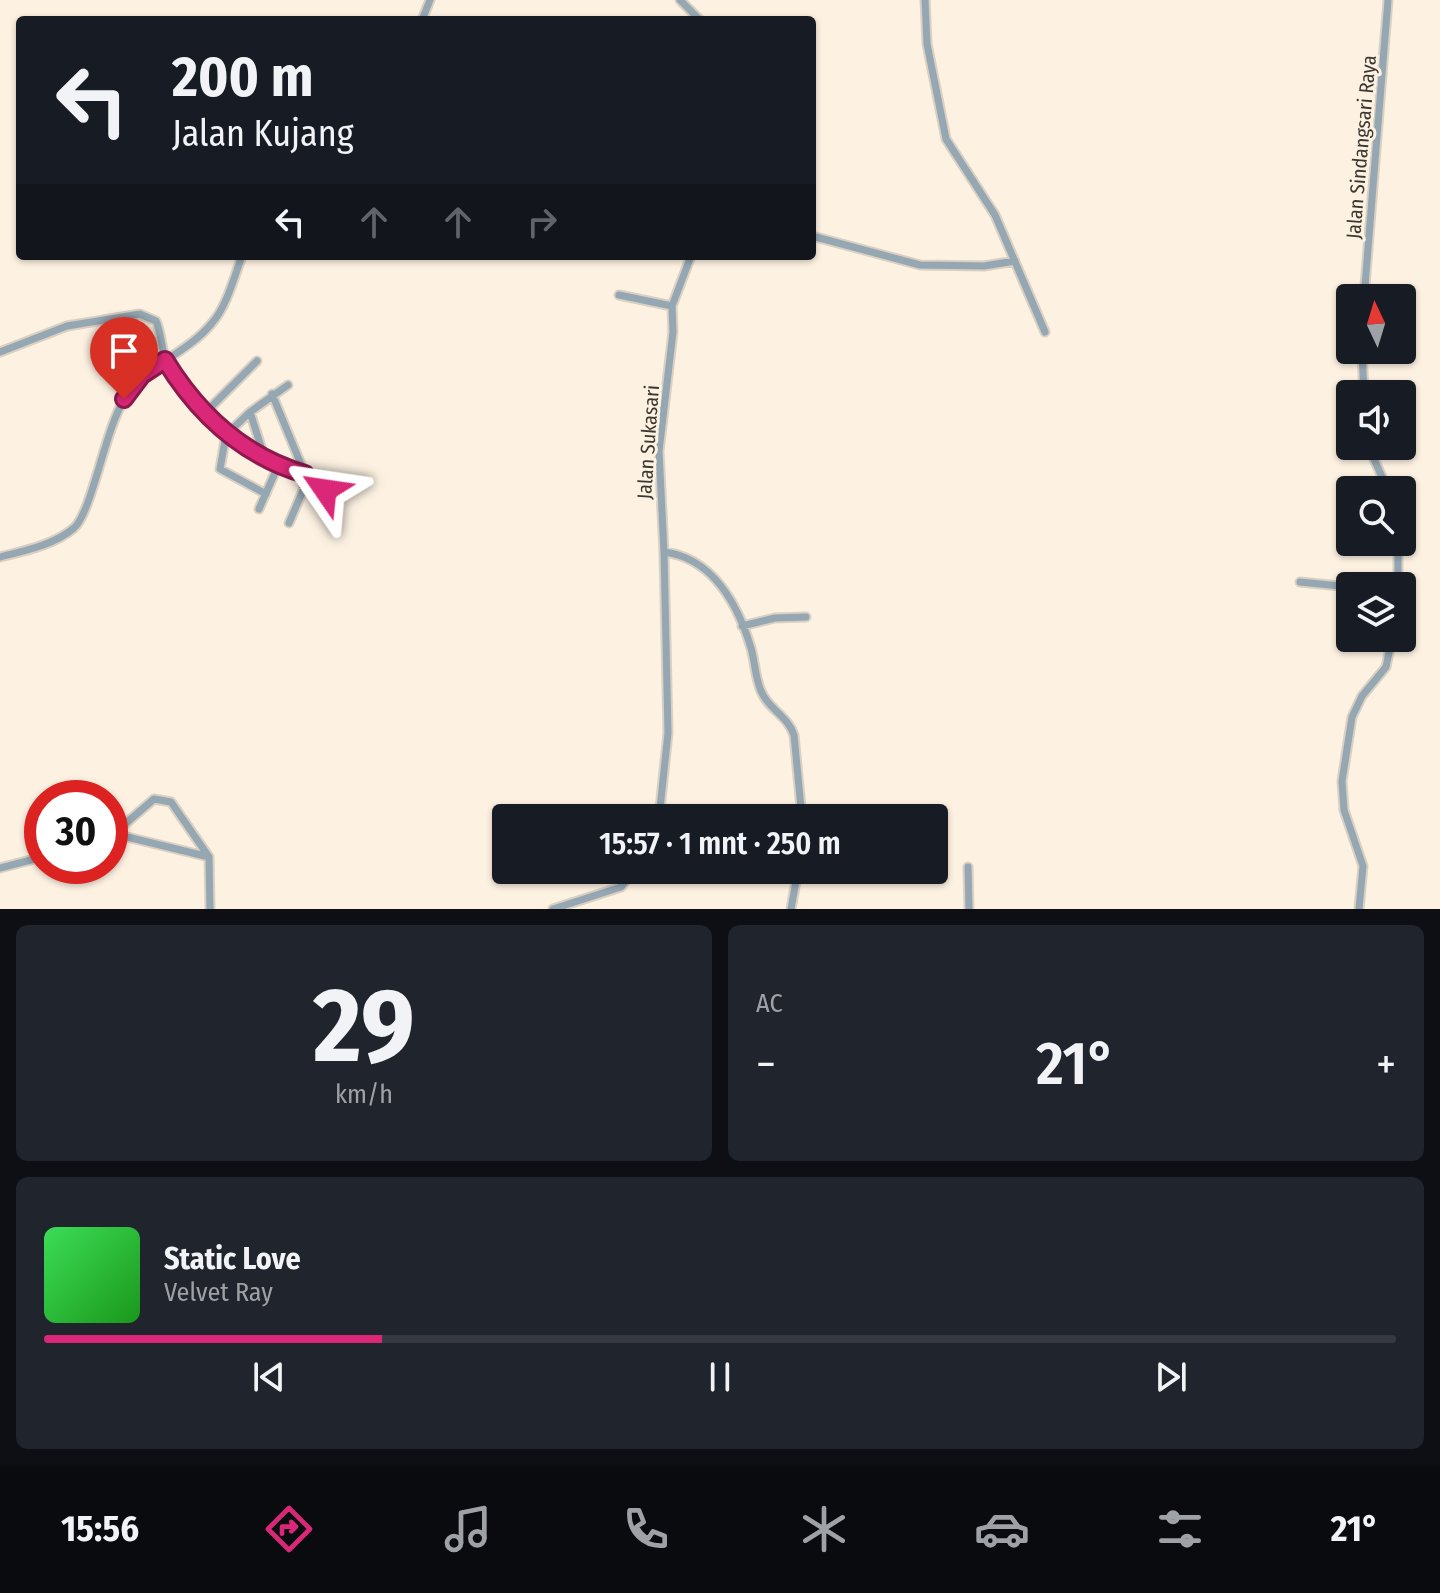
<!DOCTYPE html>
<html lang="id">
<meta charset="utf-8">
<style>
body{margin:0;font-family:"Fira Sans Condensed",sans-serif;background:#20242c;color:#f1f3f6;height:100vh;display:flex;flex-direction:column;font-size:30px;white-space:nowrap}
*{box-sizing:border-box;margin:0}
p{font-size:26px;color:#9ea1a6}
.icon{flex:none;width:44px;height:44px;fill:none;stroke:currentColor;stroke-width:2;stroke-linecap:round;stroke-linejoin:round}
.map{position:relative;height:909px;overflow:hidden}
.panel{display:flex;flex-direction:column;gap:16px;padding:16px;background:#0d0f14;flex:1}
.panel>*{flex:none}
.hud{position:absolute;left:16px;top:16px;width:800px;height:244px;border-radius:8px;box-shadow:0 2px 6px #0004;background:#171b24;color:#f1f3f6;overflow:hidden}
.needle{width:52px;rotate:356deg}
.tools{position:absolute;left:1336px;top:284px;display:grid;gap:16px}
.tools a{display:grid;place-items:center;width:80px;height:80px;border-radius:8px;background:#171b24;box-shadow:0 2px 6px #0004;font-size:40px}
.speed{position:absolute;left:24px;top:780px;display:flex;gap:16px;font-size:40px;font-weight:700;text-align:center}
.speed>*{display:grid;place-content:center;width:104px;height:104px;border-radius:50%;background:#171b24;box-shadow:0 2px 6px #0004;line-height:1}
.speed .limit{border:12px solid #d22;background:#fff;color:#111}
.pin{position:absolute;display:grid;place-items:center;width:68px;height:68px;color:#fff;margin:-82px -34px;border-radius:50% 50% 50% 0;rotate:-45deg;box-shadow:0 0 8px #0007}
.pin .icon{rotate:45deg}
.me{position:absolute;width:88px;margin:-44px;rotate:302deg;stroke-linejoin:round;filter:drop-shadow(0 0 6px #0008)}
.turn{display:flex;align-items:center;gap:28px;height:168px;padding:0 24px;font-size:36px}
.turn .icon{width:104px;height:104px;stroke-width:2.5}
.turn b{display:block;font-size:56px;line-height:68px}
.lanes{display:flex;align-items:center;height:76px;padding:0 24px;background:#0003;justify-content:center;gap:40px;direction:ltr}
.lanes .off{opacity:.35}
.big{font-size:60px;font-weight:600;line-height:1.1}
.panel .widget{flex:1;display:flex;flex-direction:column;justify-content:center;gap:12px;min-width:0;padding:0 28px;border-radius:12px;background:#20242c}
.panel .dial{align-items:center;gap:0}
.dial b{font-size:104px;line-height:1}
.song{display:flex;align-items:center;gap:24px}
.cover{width:96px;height:96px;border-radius:12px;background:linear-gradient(135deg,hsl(130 70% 55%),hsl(120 70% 35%))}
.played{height:8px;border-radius:4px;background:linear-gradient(90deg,#db2777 25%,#363941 25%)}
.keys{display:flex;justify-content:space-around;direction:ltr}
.heat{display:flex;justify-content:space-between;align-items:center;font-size:44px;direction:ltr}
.panel .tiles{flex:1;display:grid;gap:16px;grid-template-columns:1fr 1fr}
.widget:last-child{grid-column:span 2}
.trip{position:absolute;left:492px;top:804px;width:456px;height:80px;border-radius:8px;background:#171b24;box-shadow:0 2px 6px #0004;font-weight:600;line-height:80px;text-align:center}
.menu{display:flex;height:128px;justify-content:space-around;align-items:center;background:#090b0e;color:#9ea1a6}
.menu .icon{width:56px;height:56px}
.menu .active{color:#db2777}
.menu b{font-size:36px;color:#f1f3f6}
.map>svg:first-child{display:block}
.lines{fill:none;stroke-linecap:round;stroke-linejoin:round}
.minor-casing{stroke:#dad0c2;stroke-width:11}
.minor{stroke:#94a7b3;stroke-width:7}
.route-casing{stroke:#8e194d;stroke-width:20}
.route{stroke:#db2777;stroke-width:14}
.labels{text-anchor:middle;stroke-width:6;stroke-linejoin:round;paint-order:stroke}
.street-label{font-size:20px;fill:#3b3731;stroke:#fdf2e2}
</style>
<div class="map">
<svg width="1440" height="909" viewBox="0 0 1440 909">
<rect width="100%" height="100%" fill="#fdf2e2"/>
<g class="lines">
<defs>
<path id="minor" d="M680,0L700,20
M925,0L927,44L946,139L995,215L1045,332
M422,20L430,0
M812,236L920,265L984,266L1015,261
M691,256L672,306L673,332L659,451L664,552C713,558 738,605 751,648C755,662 755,677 761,691C768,709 788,716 794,735L802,818
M619,295L672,306
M1364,298L1388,0
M1362,350L1364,394
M0,352L67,326L140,314L156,321C162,334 161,350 167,363C194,417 248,457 305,474L307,481L325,490
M272,394L305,474
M250,412L288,385
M205,413L257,361
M1368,446L1388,490
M264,456L250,412L226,435L220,469L266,494
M259,509L278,466
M289,523L307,481
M0,557C24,551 54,545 74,528C92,512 105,429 125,398C147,364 187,354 212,323C227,306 234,277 242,256
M1300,582L1350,587
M1352,586H1372
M1398,586V542
M742,626L775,618L806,617
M659,818L668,733L664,552
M115,834L209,857
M110,837L154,799L171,802L209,857L210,909
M968,867L969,909
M0,868L42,857
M553,909L621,887L634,870
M791,909L798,870
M1359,909L1363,866L1344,810L1342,781L1352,717L1362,696L1386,667L1392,638"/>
</defs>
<use href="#minor" class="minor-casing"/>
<use href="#minor" class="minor"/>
</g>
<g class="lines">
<defs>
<path id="route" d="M124,399L142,375L165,360C198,414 243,456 305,474L307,481L325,490"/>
</defs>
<use href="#route" class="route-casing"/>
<use href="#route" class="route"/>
</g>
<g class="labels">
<g class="street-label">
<text transform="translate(1361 147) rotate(-85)" y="7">Jalan Sindangsari Raya</text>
<text transform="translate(648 442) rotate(-86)" y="7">Jalan Sukasari</text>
</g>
</g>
</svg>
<div class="tools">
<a><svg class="needle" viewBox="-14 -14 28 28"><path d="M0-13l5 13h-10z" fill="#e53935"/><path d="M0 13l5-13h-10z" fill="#9ea1a6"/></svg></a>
<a><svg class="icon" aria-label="sound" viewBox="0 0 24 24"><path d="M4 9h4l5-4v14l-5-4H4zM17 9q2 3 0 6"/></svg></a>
<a><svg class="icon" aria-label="search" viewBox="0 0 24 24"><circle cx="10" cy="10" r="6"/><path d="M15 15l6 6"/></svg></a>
<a><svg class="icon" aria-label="layers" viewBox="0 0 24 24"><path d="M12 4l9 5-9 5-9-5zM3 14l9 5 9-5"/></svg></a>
</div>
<div class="speed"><div class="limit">30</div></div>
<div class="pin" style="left:124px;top:399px;background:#d93025"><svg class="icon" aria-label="arrive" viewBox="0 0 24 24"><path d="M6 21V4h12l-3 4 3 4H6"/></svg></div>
<svg class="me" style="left:325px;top:490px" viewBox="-20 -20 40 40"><path d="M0-17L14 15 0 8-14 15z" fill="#db2777" stroke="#fff" stroke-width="4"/></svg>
<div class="trip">15:57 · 1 mnt · 250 m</div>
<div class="hud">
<div class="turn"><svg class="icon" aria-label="left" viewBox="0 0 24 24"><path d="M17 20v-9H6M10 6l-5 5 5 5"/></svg><div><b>200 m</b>Jalan Kujang</div></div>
<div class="lanes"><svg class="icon" aria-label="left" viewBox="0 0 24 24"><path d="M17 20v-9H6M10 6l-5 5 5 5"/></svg><svg class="icon off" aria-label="ahead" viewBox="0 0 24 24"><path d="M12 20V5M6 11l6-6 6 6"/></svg><svg class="icon off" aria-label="ahead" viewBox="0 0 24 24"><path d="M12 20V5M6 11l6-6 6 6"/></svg><svg class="icon off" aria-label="right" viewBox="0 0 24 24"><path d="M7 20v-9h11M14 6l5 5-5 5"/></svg></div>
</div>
</div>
<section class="panel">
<div class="tiles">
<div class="widget dial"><b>29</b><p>km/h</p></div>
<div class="widget"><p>AC</p>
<div class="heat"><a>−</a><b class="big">21°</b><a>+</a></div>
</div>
<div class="widget">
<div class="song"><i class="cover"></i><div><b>Static Love</b><p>Velvet Ray</p></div></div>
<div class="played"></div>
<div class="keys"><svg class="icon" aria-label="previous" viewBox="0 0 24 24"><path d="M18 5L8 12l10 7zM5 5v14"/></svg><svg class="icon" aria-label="pause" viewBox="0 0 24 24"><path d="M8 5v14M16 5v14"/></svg><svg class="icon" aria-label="next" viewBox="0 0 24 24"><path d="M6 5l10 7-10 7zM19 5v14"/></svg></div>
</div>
</div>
</section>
<nav class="menu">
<b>15:56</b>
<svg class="icon active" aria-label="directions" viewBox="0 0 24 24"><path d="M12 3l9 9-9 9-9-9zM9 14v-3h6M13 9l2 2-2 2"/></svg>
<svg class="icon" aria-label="music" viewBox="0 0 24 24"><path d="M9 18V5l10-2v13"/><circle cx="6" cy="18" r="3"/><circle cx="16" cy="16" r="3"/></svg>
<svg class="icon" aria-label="phone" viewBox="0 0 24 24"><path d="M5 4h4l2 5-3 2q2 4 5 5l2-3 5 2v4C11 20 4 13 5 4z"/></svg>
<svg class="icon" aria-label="climate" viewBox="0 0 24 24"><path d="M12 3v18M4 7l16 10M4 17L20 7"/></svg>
<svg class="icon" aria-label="car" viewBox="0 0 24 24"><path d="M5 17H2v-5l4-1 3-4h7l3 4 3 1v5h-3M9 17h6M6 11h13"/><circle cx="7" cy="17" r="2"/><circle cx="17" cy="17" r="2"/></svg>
<svg class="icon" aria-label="filters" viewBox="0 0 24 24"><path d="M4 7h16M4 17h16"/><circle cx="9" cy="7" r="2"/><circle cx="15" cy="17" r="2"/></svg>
<b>21°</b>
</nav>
